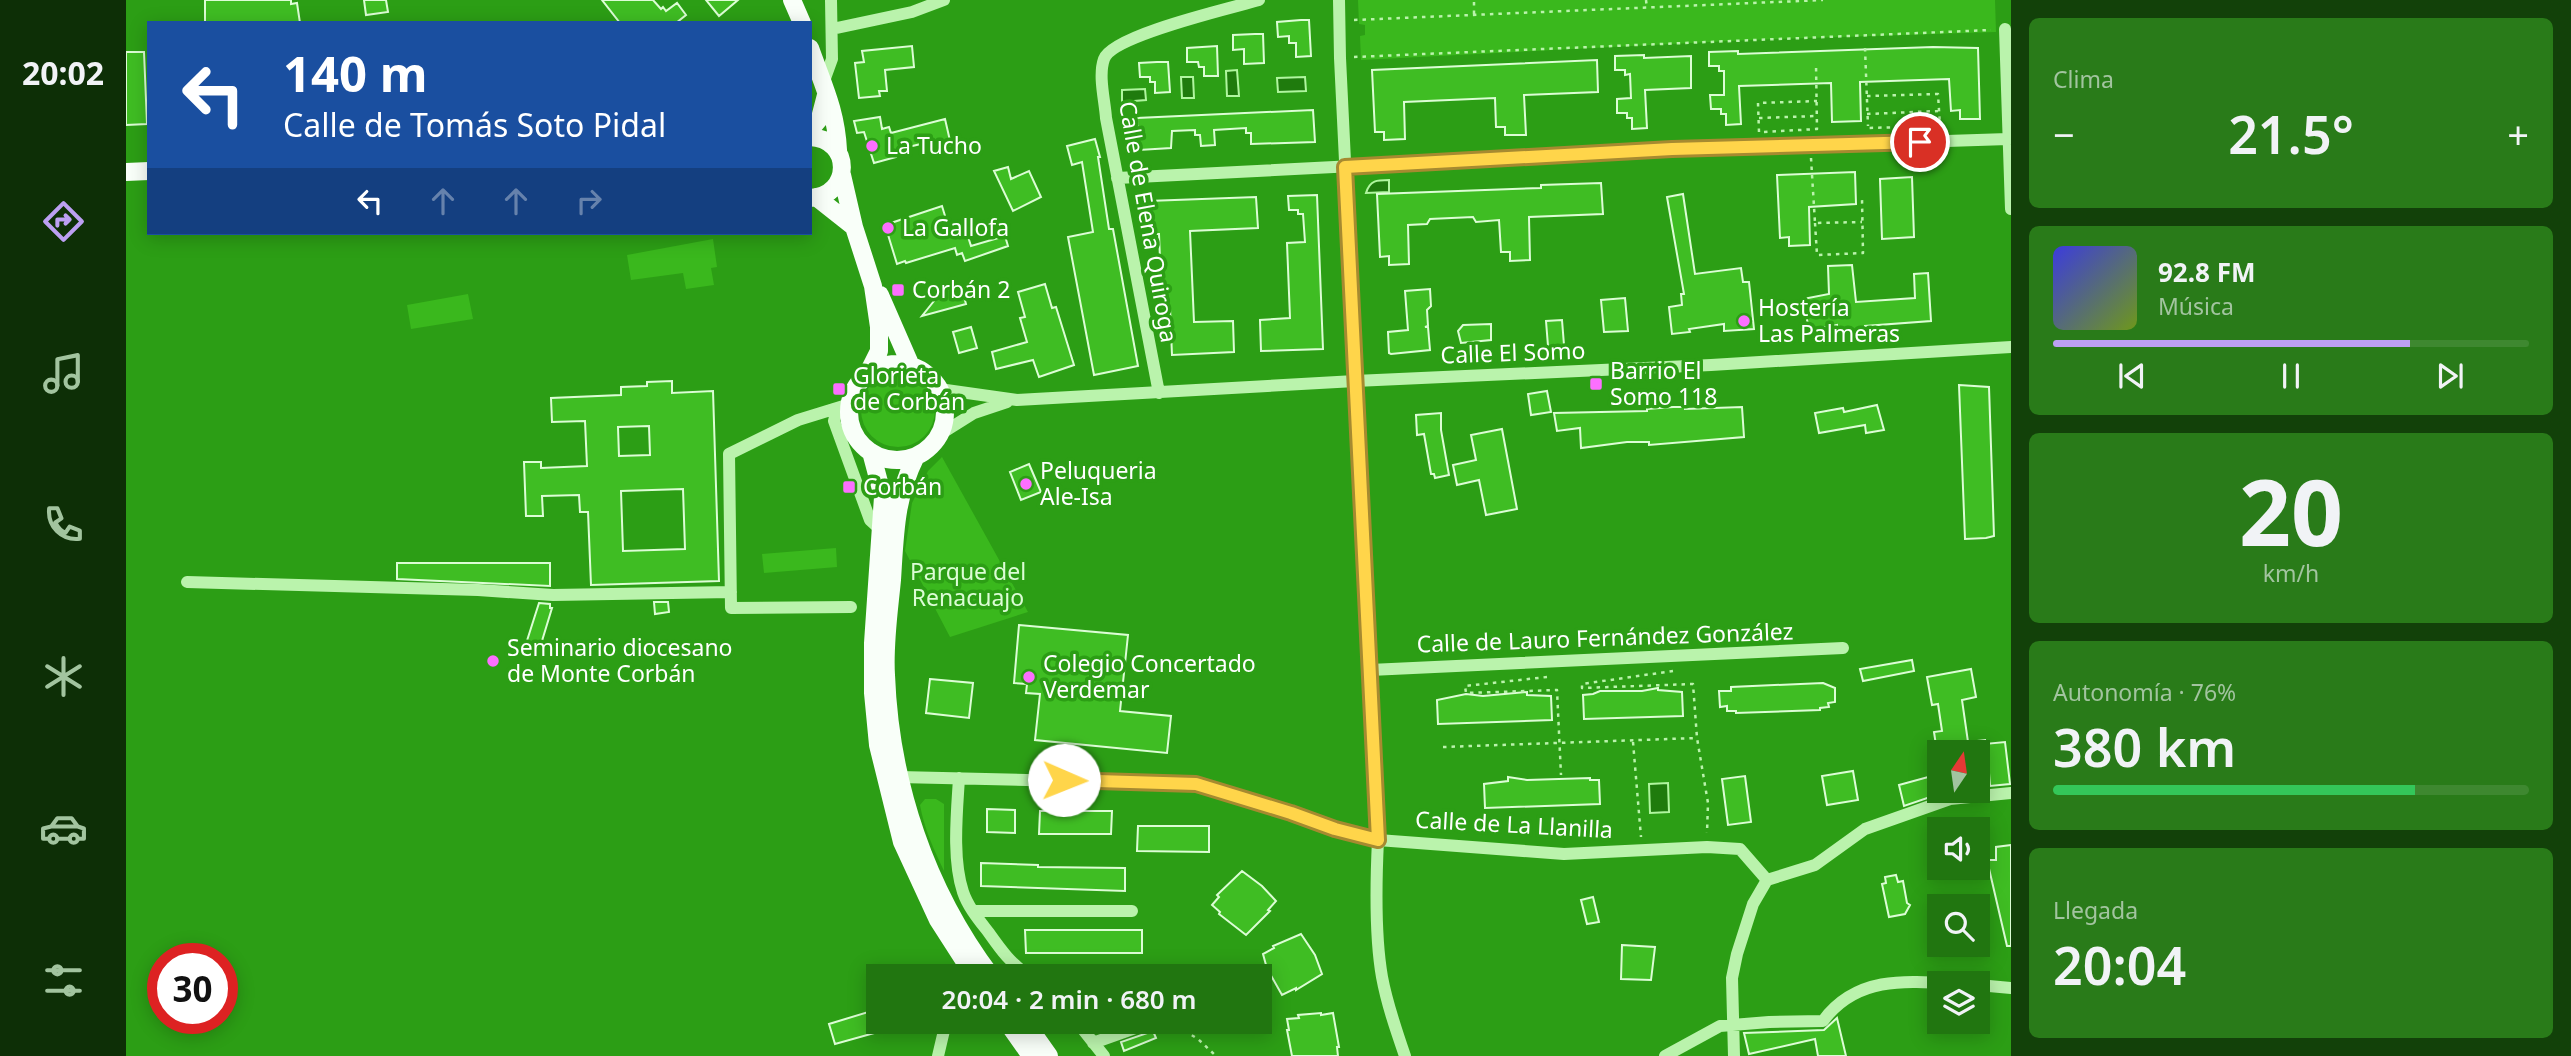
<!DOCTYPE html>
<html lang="es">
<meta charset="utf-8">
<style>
body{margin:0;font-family:"Noto Sans",sans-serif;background:#297b19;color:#f1f3f6;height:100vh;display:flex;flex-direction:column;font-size:26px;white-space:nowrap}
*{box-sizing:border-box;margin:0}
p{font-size:23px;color:#a2c49f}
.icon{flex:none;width:38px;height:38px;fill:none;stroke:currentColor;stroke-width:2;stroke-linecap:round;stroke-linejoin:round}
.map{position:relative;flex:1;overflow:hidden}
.drawer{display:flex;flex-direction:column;gap:18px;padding:18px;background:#124109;width:560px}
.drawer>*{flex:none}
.hud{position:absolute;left:21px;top:21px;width:665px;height:214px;border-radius:0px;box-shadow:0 4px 18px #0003;background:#1a4fa0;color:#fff;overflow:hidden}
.needle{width:46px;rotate:13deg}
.tools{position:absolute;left:1801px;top:740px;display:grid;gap:14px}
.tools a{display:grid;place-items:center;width:63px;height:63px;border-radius:0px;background:#217610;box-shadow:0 4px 18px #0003;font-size:35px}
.speed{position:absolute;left:21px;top:943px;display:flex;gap:14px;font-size:35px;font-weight:700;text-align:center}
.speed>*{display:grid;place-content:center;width:91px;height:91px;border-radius:50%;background:#217610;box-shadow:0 4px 18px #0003;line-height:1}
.speed .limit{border:10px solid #d22;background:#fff;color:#111}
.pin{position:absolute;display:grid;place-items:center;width:60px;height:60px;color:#fff;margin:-30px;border:4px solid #fff;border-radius:50%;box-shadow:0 2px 7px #0007}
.me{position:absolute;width:77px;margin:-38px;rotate:91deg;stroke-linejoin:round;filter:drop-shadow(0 0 5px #0008)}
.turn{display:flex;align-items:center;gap:24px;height:147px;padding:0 21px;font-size:32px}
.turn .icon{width:91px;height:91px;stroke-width:2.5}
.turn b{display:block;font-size:49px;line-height:60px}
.lanes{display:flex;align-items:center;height:66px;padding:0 21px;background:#0003;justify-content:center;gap:35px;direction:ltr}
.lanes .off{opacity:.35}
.big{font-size:52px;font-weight:600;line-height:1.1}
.drawer .widget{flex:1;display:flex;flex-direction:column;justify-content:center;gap:10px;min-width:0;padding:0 24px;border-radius:10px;background:#297b19}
.drawer .dial{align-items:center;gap:0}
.dial b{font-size:91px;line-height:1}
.song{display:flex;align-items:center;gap:21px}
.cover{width:84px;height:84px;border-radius:10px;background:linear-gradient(135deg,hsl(240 70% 55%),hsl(80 70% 35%))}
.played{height:7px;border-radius:4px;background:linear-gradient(90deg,#bca0f2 75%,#3e8830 75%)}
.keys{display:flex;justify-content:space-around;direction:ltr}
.heat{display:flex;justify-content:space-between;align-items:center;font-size:38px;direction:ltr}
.charge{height:10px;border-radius:5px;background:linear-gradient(90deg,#34c759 76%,#3e8830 0)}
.trip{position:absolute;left:740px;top:964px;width:406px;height:70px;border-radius:0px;background:#217610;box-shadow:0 4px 18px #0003;font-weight:600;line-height:70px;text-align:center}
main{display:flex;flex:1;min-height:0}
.tab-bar{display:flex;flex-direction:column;width:126px;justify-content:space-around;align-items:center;background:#0d2f06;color:#a2c49f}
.tab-bar .icon{width:49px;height:49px}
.tab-bar .on{color:#bca0f2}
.tab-bar b{font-size:32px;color:#f1f3f6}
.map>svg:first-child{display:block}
.green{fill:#3ab81d}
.water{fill:#1f7b0d;stroke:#b0f69f;stroke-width:2}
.building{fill:#3fbd23;stroke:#dcfdd5;stroke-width:2;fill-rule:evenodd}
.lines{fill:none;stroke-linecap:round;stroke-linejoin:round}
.path{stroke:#baf3ac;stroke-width:2.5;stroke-dasharray:3.5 5;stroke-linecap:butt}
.minor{stroke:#baf3ac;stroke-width:12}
.major{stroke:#f9fff9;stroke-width:18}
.route-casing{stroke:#a68a30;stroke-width:18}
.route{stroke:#ffd54a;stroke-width:12}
.poi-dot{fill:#fc6fff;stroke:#2c9e15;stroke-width:2.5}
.labels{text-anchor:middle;stroke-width:7;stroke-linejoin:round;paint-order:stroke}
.poi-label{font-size:23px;fill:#fff;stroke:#2c9e15;text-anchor:start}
.street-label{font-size:23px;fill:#fff;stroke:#2c9e15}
.park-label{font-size:23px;fill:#dcfdd5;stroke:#2c9e15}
</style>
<main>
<nav class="tab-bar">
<b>20:02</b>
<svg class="icon on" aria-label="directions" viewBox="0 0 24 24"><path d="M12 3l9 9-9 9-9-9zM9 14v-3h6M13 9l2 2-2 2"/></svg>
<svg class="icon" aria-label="music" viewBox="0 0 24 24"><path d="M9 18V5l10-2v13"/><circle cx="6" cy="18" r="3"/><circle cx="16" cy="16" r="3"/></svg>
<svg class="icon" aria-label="phone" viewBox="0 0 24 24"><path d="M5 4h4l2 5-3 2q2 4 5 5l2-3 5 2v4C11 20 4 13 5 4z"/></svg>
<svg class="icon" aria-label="climate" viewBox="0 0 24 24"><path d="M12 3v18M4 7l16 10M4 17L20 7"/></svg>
<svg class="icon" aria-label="car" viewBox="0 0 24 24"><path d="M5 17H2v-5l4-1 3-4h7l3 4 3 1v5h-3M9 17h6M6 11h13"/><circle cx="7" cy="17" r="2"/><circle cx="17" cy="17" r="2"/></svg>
<svg class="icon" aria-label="filters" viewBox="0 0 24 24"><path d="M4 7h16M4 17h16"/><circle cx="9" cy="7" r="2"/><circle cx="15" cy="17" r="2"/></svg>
</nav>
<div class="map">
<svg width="1885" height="1056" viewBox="0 0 1885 1056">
<rect width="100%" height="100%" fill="#2c9e15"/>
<path class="green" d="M1232,0H1869L1870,32L1623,40L1235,60L1234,36L1239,35V25L1233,24Z
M587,239L591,267L585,268L588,285L560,289L557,273L505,280L501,255Z
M342,294L347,319L285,329L281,305Z
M735 410a37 37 0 1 1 74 0a37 37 0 1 1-74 0Z
M816,457L902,612L824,637L779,551L786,503L802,471Z
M710,548L711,567L638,573L636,554Z
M799,799H810L818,804V871C808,850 798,828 794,805Z"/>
<path class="water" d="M1111,70L1113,96H1101L1100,71Z
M1055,77H1067L1068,98H1056Z
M1179,77L1180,91L1152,92L1151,78Z
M1019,89L1020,100L996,102V90Z
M1263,180V192L1240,193C1244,180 1251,180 1263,180Z
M1542,783L1543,812L1524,813L1523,784Z"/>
<path class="building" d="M79,0H165V4L171,3L174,23H79Z
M238,0H260L262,12L240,15Z
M476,0H527L535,9L537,7L540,11L551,3L560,15L550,23H494Z
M580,0H612L593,16Z
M1175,20H1183L1185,56L1170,57V43H1163V36L1152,37L1151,22Z
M1129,34H1137L1138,63L1118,64V49L1107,50V35Z
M786,46L788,67L759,70L761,91H753L754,96L733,98L729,63L738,62L736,51Z
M1091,46L1092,76H1078V67H1073L1072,62H1061V48Z
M1807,47L1852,48L1854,119H1834V110L1825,111L1823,79L1734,82L1735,121L1706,122L1705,83L1613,86L1615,124L1600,125V114H1595V109H1585L1584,95H1598V71H1593V66H1583V52L1612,51V54Z
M0,52H18L21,124L0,125Z
M1518,55V58L1565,56V88L1519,90L1521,128L1506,129V118H1501V113H1491V99L1505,98L1504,74L1499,75V70H1489V56Z
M1471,60L1472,92L1398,95L1400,135H1379V127H1370L1369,98L1278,102L1279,139L1258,140V132H1249L1246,70Z
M1031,62H1042L1044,92L1029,93V82H1024V77H1014L1013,63Z
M1187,110L1189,142L1125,144V133H1120V128L1088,130L1089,145L1075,146L1074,135H1069V130L1046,131L1045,148L1013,150L1011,118Z
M754,117L756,129L763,127L765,133L819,119L825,145L797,152L795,144L769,150L770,157L748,163L738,132L731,133L728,121Z
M969,139L974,157H972L983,229H987L1012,366L968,375L942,237L967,232L956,162L946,165L941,146Z
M882,167L885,179L903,171L915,197L887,211L868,171Z
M1729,172L1730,204L1683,207L1684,245L1663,246V237L1654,238L1651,175Z
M1786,177L1788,237L1756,239L1754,179Z
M1475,183L1477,214L1403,217L1404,260L1384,261V252H1375L1373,220L1350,222L1347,217L1304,219L1301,224L1282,225L1283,264L1263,265V256L1254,257L1251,194L1415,188V185Z
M1557,194L1569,274L1615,268L1617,282H1623L1628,329L1598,331V324L1563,329L1564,332L1546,334L1543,307L1556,305L1555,294H1558L1541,197Z
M1191,195L1197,349L1135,351L1134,320L1164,318L1161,243L1179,242L1177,214H1172V210H1163L1162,196Z
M1130,197L1132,228L1064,231L1068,322L1107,321L1108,352L1046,355L1044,308H1036L1033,234H1024L1022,201Z
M816,206L823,229L838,224L845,246L879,236L882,246L839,261L836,253L831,255L829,248L780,263L779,261L771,264L759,225Z
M1726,265L1730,302L1789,298L1788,274L1802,273L1805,321L1739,326V331L1711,332V325L1683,330L1677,299L1703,294L1702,266Z
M919,284L926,308L930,307L948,365L913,377L907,360L870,369L866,352L901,342L894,318L899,317L892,292Z
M835,286L840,304L796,316L812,296V292Z
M1304,289L1305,306L1301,310L1302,326L1299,327H1302L1304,350L1265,354L1263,353L1262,332L1282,330L1279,291Z
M1499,298L1502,331L1478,332L1475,300Z
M1436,320L1438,345L1422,346L1420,321Z
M1365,324V340L1335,343L1332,331L1337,325Z
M845,327L851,348L833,353L827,332Z
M546,381V393L587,391L593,581L465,585L462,512H454L453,495L416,496L417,516H400L398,462H415V468L461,466L459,421L426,422L425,398L495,395V387L521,386V382ZM523,426L524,455L493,456L492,427ZM557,489L559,549L497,551L495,491Z
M1833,385L1863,387L1868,536L1860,538L1839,539Z
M1421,391L1425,412L1405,415L1402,394Z
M1751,405L1758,430L1740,433L1739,425L1693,433L1689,413L1717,408L1718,412Z
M1547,407H1559V409L1616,407L1618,437L1523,445V442H1501L1455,448L1454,428L1431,431L1428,413L1521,411V409Z
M1315,413V430L1323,475L1309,478L1308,474H1305L1298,434L1291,435L1290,415Z
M1376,429L1391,509L1360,515L1353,480L1331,485L1327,465L1350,460L1345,435Z
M903,464L915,492L895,500L884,472Z
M271,563H424V586L271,579Z
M528,602H542L543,612L529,614Z
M413,603L424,604V608H426L412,654L398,650Z
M893,625L1002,635L994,711L1045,716L1041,753L909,740L914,694L900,693L901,684L888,683Z
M1786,660L1788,671L1737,681L1734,669Z
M1845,669L1850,697L1836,700L1842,742L1859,740V744L1879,742L1884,784L1864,786L1863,773L1852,775V752H1811L1808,732L1816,731L1812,704L1806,705L1801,677Z
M804,679L847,683L843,718L800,713Z
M1697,683L1709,688V702L1702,703L1703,707L1694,708V710L1610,713V711H1601V706L1594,707L1593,691H1605V687Z
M1532,688V690L1556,692L1557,716L1458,719L1457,695L1467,694L1474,691H1516Z
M1401,692V695L1425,696L1426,720L1312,724L1311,700L1340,694L1357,696Z
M1727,771L1732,800L1701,805L1696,776Z
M1813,774V794L1778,806L1773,785Z
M1619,776L1625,822L1602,825L1596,779Z
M1382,777L1401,780L1464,778V780H1473L1474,804L1359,808L1358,784L1382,781Z
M861,809L889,810V833L861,832Z
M914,811H986L985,834H913Z
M1012,826H1083V852L1011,851Z
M1885,845V946H1881L1861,860H1870V847Z
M855,863L912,865V867L999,868V891L855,886Z
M1116,871L1136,886L1150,901L1142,910L1144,911L1120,935L1093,914L1094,912L1086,905L1093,897L1091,895Z
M1770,875L1772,882L1777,881L1781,903L1784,905L1779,914L1763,917L1756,884L1760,883L1759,877Z
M1467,897L1473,922L1461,924L1455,900Z
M899,930H1016V953H900Z
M1175,934L1189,955L1196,974L1170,990V988L1156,995L1139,965H1140L1137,954L1148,948L1147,946Z
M1496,945L1529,947L1525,980L1495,979Z
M752,1009V1032L709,1044L703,1024Z
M1195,1013V1015L1207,1013L1213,1047H1211L1212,1056H1166L1161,1030H1163L1161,1019L1173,1018L1172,1015Z
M1711,1018L1720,1056H1692L1689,1039L1623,1054L1618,1033L1698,1030Z
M962,1022H1000L970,1032Z
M1027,1031L1030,1038L998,1051L995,1042Z"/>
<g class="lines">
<path class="path" d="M1520,0L1521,8
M1348,14V0
M1228,20L1697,0
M1739,48L1742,126
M1228,57L1865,30
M1741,96L1812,94L1814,126L1742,128
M1741,114L1812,111
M1633,118L1691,116
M1633,132L1632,103L1691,101
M1638,132L1691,129L1690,64
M1685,158L1689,223L1736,222
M1689,223L1691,255L1737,253L1736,199
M1547,671L1456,684V688L1567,684L1571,738L1582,803L1581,833
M1421,677L1339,686L1340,693L1431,690L1435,775
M1507,742L1515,837
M1317,747L1571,738
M1044,1022L1072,1039L1090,1056"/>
<path class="minor" d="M1213,0L1214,58L1252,840C1250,881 1249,937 1256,977C1261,1004 1270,1030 1279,1056
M706,29L786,12L818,0
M1879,29L1885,209
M698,81L706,59L705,0
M991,178L1546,150L1882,139
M813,389L891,400L1229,381L1585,365L1885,347
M1033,393L980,118C979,101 972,76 978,59C986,35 1106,8 1133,0
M724,404L672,420L603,454L605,608L725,607
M711,409L708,421L744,520L755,530
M713,434L729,435
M813,435L848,413L881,402
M61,582L352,590L427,595L605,592
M1244,670L1717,648
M773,777L1070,784L1165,813L1209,829L1252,840L1438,854L1581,847L1614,849L1641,880L1689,865L1739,829L1824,799L1885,793
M833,778C831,812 826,859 837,892C842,907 853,920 863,933C875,950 885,964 903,976
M847,911H1006
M1852,985L1885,988
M951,1022L978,1056
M967,1043L1026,1022
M812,1056L820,1022
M1539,1056L1594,1026L1643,1022L1697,1021C1729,977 1778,980 1827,984
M1608,1056L1606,978L1611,954L1627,904L1641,880"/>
<path class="major" d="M666,0L676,23
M684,48C697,85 710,110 712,150
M684,130L694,118L700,95
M684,137C727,139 726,196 684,198
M0,172L23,171
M716,175L728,227L747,286L753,327V351L743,371
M690,197L728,227
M754,295L785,366
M723 412a48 48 0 1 1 96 0a48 48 0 1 1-96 0Z
M745,452L757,497L747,643V693L752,745L776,842L812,920L848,976
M790,456C769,498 769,533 766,580C763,611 758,644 760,675C764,783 800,890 865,976
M881,1022L905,1056
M899,1022L923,1056"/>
</g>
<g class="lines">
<defs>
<path id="route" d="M938,780L1070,784L1165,813L1209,829L1252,840L1219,167L1546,149L1794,142"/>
</defs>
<use href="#route" class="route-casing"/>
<use href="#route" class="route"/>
</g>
<g class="poi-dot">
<circle cx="746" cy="146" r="7"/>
<circle cx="762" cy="228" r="7"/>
<rect x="765" y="283" width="14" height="14" rx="3.5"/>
<circle cx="1618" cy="321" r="7"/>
<rect x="1463" y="377" width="14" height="14" rx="3.5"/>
<rect x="706" y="382" width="14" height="14" rx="3.5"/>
<circle cx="900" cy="484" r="7"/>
<rect x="716" y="480" width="14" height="14" rx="3.5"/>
<circle cx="367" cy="661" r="7"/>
<circle cx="903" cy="677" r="7"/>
</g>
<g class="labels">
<g class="poi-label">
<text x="760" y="154">La Tucho</text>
<text x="776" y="236">La Gallofa</text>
<text x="786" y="298">Corbán 2</text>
<text x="1632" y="316">Hostería<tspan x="1632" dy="26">Las Palmeras</tspan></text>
<text x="1484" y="379">Barrio El<tspan x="1484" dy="26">Somo 118</tspan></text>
<text x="727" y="384">Glorieta<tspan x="727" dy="26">de Corbán</tspan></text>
<text x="914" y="479">Peluqueria<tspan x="914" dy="26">Ale-Isa</tspan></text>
<text x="737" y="495">Corbán</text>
<text x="381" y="656">Seminario diocesano<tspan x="381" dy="26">de Monte Corbán</tspan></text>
<text x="917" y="672">Colegio Concertado<tspan x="917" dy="26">Verdemar</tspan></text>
</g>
<g class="street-label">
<text transform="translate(1022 222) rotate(80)" y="8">Calle de Elena Quiroga</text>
<text transform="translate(1387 353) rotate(-2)" y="8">Calle El Somo</text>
<text transform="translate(1479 638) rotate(-2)" y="8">Calle de Lauro Fernández González</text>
<text transform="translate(1388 825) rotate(3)" y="8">Calle de La Llanilla</text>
</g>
<g class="park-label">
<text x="842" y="580">Parque del<tspan x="842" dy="26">Renacuajo</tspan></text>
</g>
</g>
</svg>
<div class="tools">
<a><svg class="needle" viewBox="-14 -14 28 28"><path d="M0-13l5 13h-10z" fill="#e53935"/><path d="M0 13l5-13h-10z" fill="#a2c49f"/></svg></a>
<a><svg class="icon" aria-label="sound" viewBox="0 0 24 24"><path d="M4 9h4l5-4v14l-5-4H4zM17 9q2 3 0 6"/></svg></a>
<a><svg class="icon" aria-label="search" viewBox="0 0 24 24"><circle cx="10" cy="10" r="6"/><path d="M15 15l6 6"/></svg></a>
<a><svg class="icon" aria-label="layers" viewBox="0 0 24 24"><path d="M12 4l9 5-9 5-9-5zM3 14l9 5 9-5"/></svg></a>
</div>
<div class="speed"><div class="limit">30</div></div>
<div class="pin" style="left:1794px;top:142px;background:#d93025"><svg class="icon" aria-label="arrive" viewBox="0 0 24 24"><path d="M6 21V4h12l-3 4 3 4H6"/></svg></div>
<svg class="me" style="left:938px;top:780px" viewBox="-20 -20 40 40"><circle r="19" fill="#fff"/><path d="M0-13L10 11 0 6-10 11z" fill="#ffd54a"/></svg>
<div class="trip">20:04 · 2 min · 680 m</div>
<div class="hud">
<div class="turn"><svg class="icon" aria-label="left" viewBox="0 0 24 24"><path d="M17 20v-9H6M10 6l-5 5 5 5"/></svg><div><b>140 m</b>Calle de Tomás Soto Pidal</div></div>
<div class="lanes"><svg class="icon" aria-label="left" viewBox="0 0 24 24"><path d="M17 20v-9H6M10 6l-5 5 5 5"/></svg><svg class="icon off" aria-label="ahead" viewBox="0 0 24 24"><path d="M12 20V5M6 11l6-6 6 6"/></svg><svg class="icon off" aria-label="ahead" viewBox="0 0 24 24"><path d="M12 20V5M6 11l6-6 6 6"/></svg><svg class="icon off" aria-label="right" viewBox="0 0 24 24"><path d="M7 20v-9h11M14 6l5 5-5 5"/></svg></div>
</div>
</div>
<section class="drawer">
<div class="widget"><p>Clima</p>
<div class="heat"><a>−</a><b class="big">21.5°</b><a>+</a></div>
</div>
<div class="widget">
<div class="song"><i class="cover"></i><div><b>92.8 FM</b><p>Música</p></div></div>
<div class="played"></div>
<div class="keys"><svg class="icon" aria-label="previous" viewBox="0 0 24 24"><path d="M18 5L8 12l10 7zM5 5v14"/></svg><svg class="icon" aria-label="pause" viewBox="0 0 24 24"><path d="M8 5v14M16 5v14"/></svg><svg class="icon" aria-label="next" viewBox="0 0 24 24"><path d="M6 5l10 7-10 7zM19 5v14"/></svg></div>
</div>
<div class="widget dial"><b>20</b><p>km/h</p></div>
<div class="widget"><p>Autonomía · 76%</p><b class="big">380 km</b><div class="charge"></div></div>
<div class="widget"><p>Llegada</p><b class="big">20:04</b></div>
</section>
</main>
